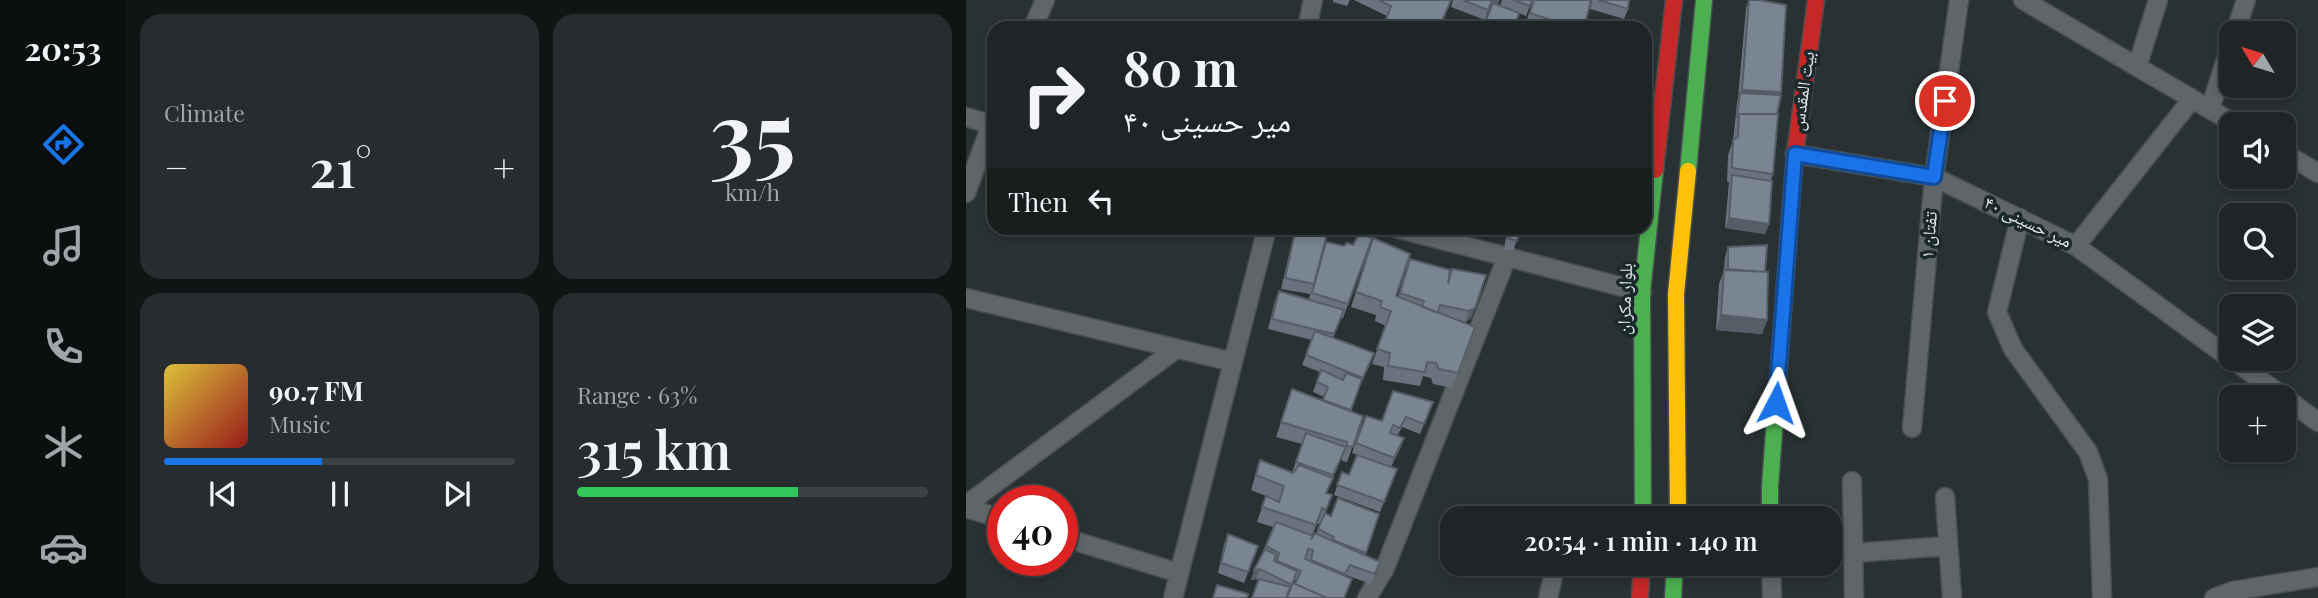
<!DOCTYPE html>
<meta charset="utf-8">
<style>
body{margin:0;font-family:"Playfair Display","Noto Naskh Arabic",serif;background:#272d2e;color:#f1f3f6;height:100vh;display:flex;flex-direction:column;font-size:26px;white-space:nowrap}
*{box-sizing:border-box;margin:0}
p{font-size:23px;color:#a1a5a7}
.icon{flex:none;width:38px;height:38px;fill:none;stroke:currentColor;stroke-width:2;stroke-linecap:round;stroke-linejoin:round}
.map{position:relative;flex:1;overflow:hidden}
.sheet{display:flex;flex-direction:column;gap:14px;padding:14px;background:#111415;width:840px}
.sheet>*{flex:none}
.guide{position:absolute;left:21px;top:21px;width:665px;height:214px;border-radius:21px;box-shadow:0 4px 10px #0003,0 0 0 2px #3c4243;background:#1f2526;color:#f1f3f6;overflow:hidden}
.needle{width:46px;rotate:308deg}
.fabs{position:absolute;left:1253px;top:21px;display:grid;gap:14px}
.fabs a{display:grid;place-items:center;width:77px;height:77px;border-radius:14px;background:#1f2526;box-shadow:0 4px 10px #0003,0 0 0 2px #3c4243;font-size:35px}
.speed{position:absolute;left:21px;top:485px;display:flex;gap:14px;font-size:35px;font-weight:700;text-align:center}
.speed>*{display:grid;place-content:center;width:91px;height:91px;border-radius:50%;background:#1f2526;box-shadow:0 4px 10px #0003,0 0 0 2px #3c4243;line-height:1}
.speed .limit{border:10px solid #d22;background:#fff;color:#111}
.pin{position:absolute;display:grid;place-items:center;width:60px;height:60px;color:#fff;margin:-30px;border:4px solid #fff;border-radius:50%;box-shadow:0 2px 7px #0007}
.me{position:absolute;width:77px;margin:-38px;rotate:4deg;stroke-linejoin:round;filter:drop-shadow(0 0 5px #0008)}
.turn{display:flex;align-items:center;gap:24px;height:147px;padding:0 21px;font-size:32px}
.turn .icon{width:91px;height:91px;stroke-width:2.5}
.turn b{display:block;font-size:49px;line-height:60px}
.then{display:flex;align-items:center;height:66px;padding:0 21px;background:#0003;gap:14px;font-size:26px}
.big{font-size:52px;font-weight:600;line-height:1.1}
.sheet .widget{flex:1;display:flex;flex-direction:column;justify-content:center;gap:10px;min-width:0;padding:0 24px;border-radius:21px;background:#272d2e}
.sheet .dial{align-items:center;gap:0}
.dial b{font-size:91px;line-height:1}
.song{display:flex;align-items:center;gap:21px}
.cover{width:84px;height:84px;border-radius:10px;background:linear-gradient(135deg,hsl(50 70% 55%),hsl(0 70% 35%))}
.played{height:7px;border-radius:4px;background:linear-gradient(90deg,#1a73e8 45%,#3c4243 45%)}
.keys{display:flex;justify-content:space-around;direction:ltr}
.heat{display:flex;justify-content:space-between;align-items:center;font-size:38px;direction:ltr}
.charge{height:10px;border-radius:5px;background:linear-gradient(90deg,#34c759 63%,#3c4243 0)}
.sheet .tiles{flex:1;display:grid;gap:14px;grid-template-columns:repeat(2,1fr)}
.trip{position:absolute;left:474px;top:506px;width:402px;height:70px;border-radius:21px;background:#1f2526;box-shadow:0 4px 10px #0003,0 0 0 2px #3c4243;font-weight:600;line-height:70px;text-align:center}
main{display:flex;flex:1;min-height:0}
.tabs{display:flex;flex-direction:column;width:126px;justify-content:space-around;align-items:center;background:#0c0f0f;color:#a1a5a7}
.tabs .icon{width:49px;height:49px}
.tabs .on{color:#1a73e8}
.tabs b{font-size:32px;color:#f1f3f6}
.map>svg:first-child{display:block}
.lines{fill:none;stroke-linecap:round;stroke-linejoin:round}
.street-casing{stroke:#474e50;stroke-width:21}
.fast-casing{stroke:#474e50;stroke-width:19}
.slow-casing{stroke:#474e50;stroke-width:19}
.jam-casing{stroke:#474e50;stroke-width:19}
.street{stroke:#606668;stroke-width:18}
.fast{stroke:#4caf50;stroke-width:16}
.slow{stroke:#ffc107;stroke-width:16}
.jam{stroke:#c62828;stroke-width:16}
.wall{fill:#68737d;fill-rule:evenodd}
.shaded-wall{fill:#555e66}
.building{fill:#798691;stroke:#555e66;stroke-width:2}
.route-casing{stroke:#114b97;stroke-width:18}
.route{stroke:#1a73e8;stroke-width:12}
.labels{text-anchor:middle;stroke-width:7;stroke-linejoin:round;paint-order:stroke}
.street-label{font-size:18px;fill:#dee7ea;stroke:#1b292d}
</style>
<main>
<nav class="tabs">
<b>20:53</b>
<svg class="icon on" aria-label="directions" viewBox="0 0 24 24"><path d="M12 3l9 9-9 9-9-9zM9 14v-3h6M13 9l2 2-2 2"/></svg>
<svg class="icon" aria-label="music" viewBox="0 0 24 24"><path d="M9 18V5l10-2v13"/><circle cx="6" cy="18" r="3"/><circle cx="16" cy="16" r="3"/></svg>
<svg class="icon" aria-label="phone" viewBox="0 0 24 24"><path d="M5 4h4l2 5-3 2q2 4 5 5l2-3 5 2v4C11 20 4 13 5 4z"/></svg>
<svg class="icon" aria-label="climate" viewBox="0 0 24 24"><path d="M12 3v18M4 7l16 10M4 17L20 7"/></svg>
<svg class="icon" aria-label="car" viewBox="0 0 24 24"><path d="M5 17H2v-5l4-1 3-4h7l3 4 3 1v5h-3M9 17h6M6 11h13"/><circle cx="7" cy="17" r="2"/><circle cx="17" cy="17" r="2"/></svg>
</nav>
<section class="sheet">
<div class="tiles">
<div class="widget"><p>Climate</p>
<div class="heat"><a>−</a><b class="big">21°</b><a>+</a></div>
</div>
<div class="widget dial"><b>35</b><p>km/h</p></div>
<div class="widget">
<div class="song"><i class="cover"></i><div><b>90.7 FM</b><p>Music</p></div></div>
<div class="played"></div>
<div class="keys"><svg class="icon" aria-label="previous" viewBox="0 0 24 24"><path d="M18 5L8 12l10 7zM5 5v14"/></svg><svg class="icon" aria-label="pause" viewBox="0 0 24 24"><path d="M8 5v14M16 5v14"/></svg><svg class="icon" aria-label="next" viewBox="0 0 24 24"><path d="M6 5l10 7-10 7zM19 5v14"/></svg></div>
</div>
<div class="widget"><p>Range · 63%</p><b class="big">315 km</b><div class="charge"></div></div>
</div>
</section>
<div class="map">
<svg width="1352" height="598" viewBox="0 0 1352 598">
<rect width="100%" height="100%" fill="#293133"/>
<g class="lines">
<defs>
<path id="street" d="M1057,0L1269,124
M67,28L79,0
M341,28L347,0
M1269,33L1280,0
M1171,67L1192,0
M1244,109L1265,44
M0,117L28,125
M1318,153L1352,173
M829,154L968,177L1110,246L1265,359
M0,193L28,117
M1054,218L1031,312L1047,349L1122,452L1132,479L1136,598
M430,228L676,292
M1110,246L1226,99
M0,298L267,362
M1266,359L1352,422
M946,428L968,177L993,0
M886,481L888,598
M979,497L986,598
M0,505L210,349
M0,508L37,519
M96,537L213,573
M887,553L982,546
M805,564L806,598
M207,598L301,228
M401,598L419,568L541,257
M582,598L590,564
M1248,598L1267,591L1352,577"/>
<path id="fast" d="M722,171L738,0
M677,518L676,292L689,170
M804,518V486L825,204
M707,598L709,564"/>
<path id="slow" d="M712,518L710,294L722,171"/>
<path id="jam" d="M689,170L708,0
M825,204L829,154L850,0
M674,598L676,564"/>
</defs>
<use href="#street" class="street-casing"/>
<use href="#fast" class="fast-casing"/>
<use href="#slow" class="slow-casing"/>
<use href="#jam" class="jam-casing"/>
<use href="#street" class="street"/>
<use href="#fast" class="fast"/>
<use href="#slow" class="slow"/>
<use href="#jam" class="jam"/>
</g>
<path class="wall" d="M367,0H384L381,6L367,2Z
M388,0H485L474,28H417L421,16Z
M487,0H533L531,5L534,6L536,0H566L560,16L553,13L522,11L519,20L485,7Z
M567,0H625L618,28H575L560,23Z
M626,0H663L662,9L658,19L624,9Z
M783,0L814,95L811,114L807,174L805,180L803,224L799,234L759,228L763,182H761L762,155L767,141L771,103L772,98L780,8Z
M330,228L357,248L387,245L406,238L377,318H375L367,338L404,364L394,386L385,411L397,416L381,462L376,461V457L367,478L361,493L366,495L359,513L365,516L413,514L399,555L414,562L405,584L380,575L379,576L329,584L331,581L328,579L322,595L290,579L285,580L307,527L291,522L300,496L285,490L294,460L326,473L336,444L310,437L326,389L357,401L358,397L347,392L354,372L336,365L346,340L302,329L309,301L313,291L343,299L344,294L315,289L327,238ZM351,523L354,524L350,534L345,540L346,536Z
M515,228H555L547,251L538,249L540,237Z
M407,238L430,296L432,297L440,269L483,278L520,275L505,318L500,322L489,319L509,327L486,388L467,384L465,378L457,376L454,386L417,380L418,367L406,364L420,326L409,321L410,315L385,307Z
M762,247L799,272L801,320L796,334L750,330L753,284L758,270L759,257Z
M467,402L454,434L436,427L431,436L434,449L425,467L431,469L414,512L368,495L376,472L383,475L396,457L386,453L400,416L416,421Z
M262,534L292,546L278,583L252,573L258,544Z"/>
<path class="shaded-wall" d="M776,90L815,92L811,102L774,96Z
M763,218L803,224L799,234L759,228Z
M509,308L505,318L500,322L503,311Z
M755,315L801,320L796,334L750,330Z
M438,438L434,449L424,468L428,458Z
M294,569L290,579L285,580L288,570Z"/>
<path class="building" d="M413,0H485L473,28H445L447,21L444,28H426L418,25L425,6Z
M497,0H533L532,2L526,1L522,10Z
M547,0H566L564,6Z
M568,0H625L618,28H600V25L591,21V22L564,13Z
M632,0H663L662,9Z
M783,0H793L820,5L815,92L776,90Z
M527,3L553,13L548,28H517Z
M586,24L595,28H585Z
M774,93L815,95L811,114H773L771,118Z
M773,114H812L807,174L766,168L767,140L772,137Z
M766,175L806,181L803,224L763,218Z
M330,228L361,234L348,284L319,278Z
M543,228H555L551,241L542,238Z
M393,234L406,238L382,304L346,293L360,242L378,246L381,243L387,245Z
M407,238L444,254L430,296L509,327L492,373L473,369L470,363L461,362L459,372L422,366L424,353L411,349L425,311L414,307L416,301L390,292Z
M801,245L799,272L762,269V247Z
M444,259L484,270L482,284L486,269L520,275L509,308L503,311L474,305L472,313L456,307L458,301L434,293Z
M758,270L802,272L801,320L755,315Z
M313,291L378,310L368,334L306,319Z
M349,331L408,353L397,378L340,355Z
M355,370L377,380L380,373L396,379L385,410L357,400L362,387L351,382Z
M326,389L397,416L387,447L381,446V442L315,422Z
M427,391L467,402L458,424L440,417L434,428L427,425L424,433L438,438L428,458L390,443L400,416L416,421Z
M340,433L380,447L367,475L330,462Z
M391,455L431,469L418,502L371,485L376,472L383,475Z
M294,460L327,473L333,465L367,478L360,493L366,495L360,510L356,508L350,525L296,507L300,496L313,502L318,486L290,475Z
M372,498L413,514L400,553L367,540L368,537L352,529L359,513L365,516Z
M310,522L347,536L345,540L349,533L414,562L409,574L384,565L379,574L345,560L347,550L342,549L339,559L386,579L378,598H361L329,584L335,571L311,561L313,553L300,546Z
M262,534L292,546L282,572L255,563Z
M299,549L310,555L308,561L331,571L326,585L294,569L288,570Z
M293,579L324,587L320,598H286Z
M327,583L361,598H321Z
M251,585L282,594L281,598H247Z"/>
<g class="lines">
<defs>
<path id="route" d="M810,403L829,154L968,177L979,101"/>
</defs>
<use href="#route" class="route-casing"/>
<use href="#route" class="route"/>
</g>
<g class="labels">
<g class="street-label">
<text transform="translate(837 91) rotate(-82)" y="6">بیت المقدس</text>
<text transform="translate(1062 222) rotate(26)" y="6">میر حسینی ۴۰</text>
<text transform="translate(963 235) rotate(-85)" y="6">تفتان ۱</text>
<text transform="translate(659 299) rotate(-88)" y="6">بلوار مکران</text>
</g>
</g>
</svg>
<div class="fabs">
<a><svg class="needle" viewBox="-14 -14 28 28"><path d="M0-13l5 13h-10z" fill="#e53935"/><path d="M0 13l5-13h-10z" fill="#a1a5a7"/></svg></a>
<a><svg class="icon" aria-label="sound" viewBox="0 0 24 24"><path d="M4 9h4l5-4v14l-5-4H4zM17 9q2 3 0 6"/></svg></a>
<a><svg class="icon" aria-label="search" viewBox="0 0 24 24"><circle cx="10" cy="10" r="6"/><path d="M15 15l6 6"/></svg></a>
<a><svg class="icon" aria-label="layers" viewBox="0 0 24 24"><path d="M12 4l9 5-9 5-9-5zM3 14l9 5 9-5"/></svg></a>
<a>+</a>
</div>
<div class="speed"><div class="limit">40</div></div>
<div class="pin" style="left:979px;top:101px;background:#d93025"><svg class="icon" aria-label="arrive" viewBox="0 0 24 24"><path d="M6 21V4h12l-3 4 3 4H6"/></svg></div>
<svg class="me" style="left:810px;top:403px" viewBox="-20 -20 40 40"><path d="M0-17L14 15 0 8-14 15z" fill="#1a73e8" stroke="#fff" stroke-width="4"/></svg>
<div class="trip">20:54 · 1 min · 140 m</div>
<div class="guide">
<div class="turn"><svg class="icon" aria-label="right" viewBox="0 0 24 24"><path d="M7 20v-9h11M14 6l5 5-5 5"/></svg><div><b>80 m</b>میر حسینی ۴۰</div></div>
<div class="then">Then<svg class="icon" aria-label="left" viewBox="0 0 24 24"><path d="M17 20v-9H6M10 6l-5 5 5 5"/></svg></div>
</div>
</div>
</main>
